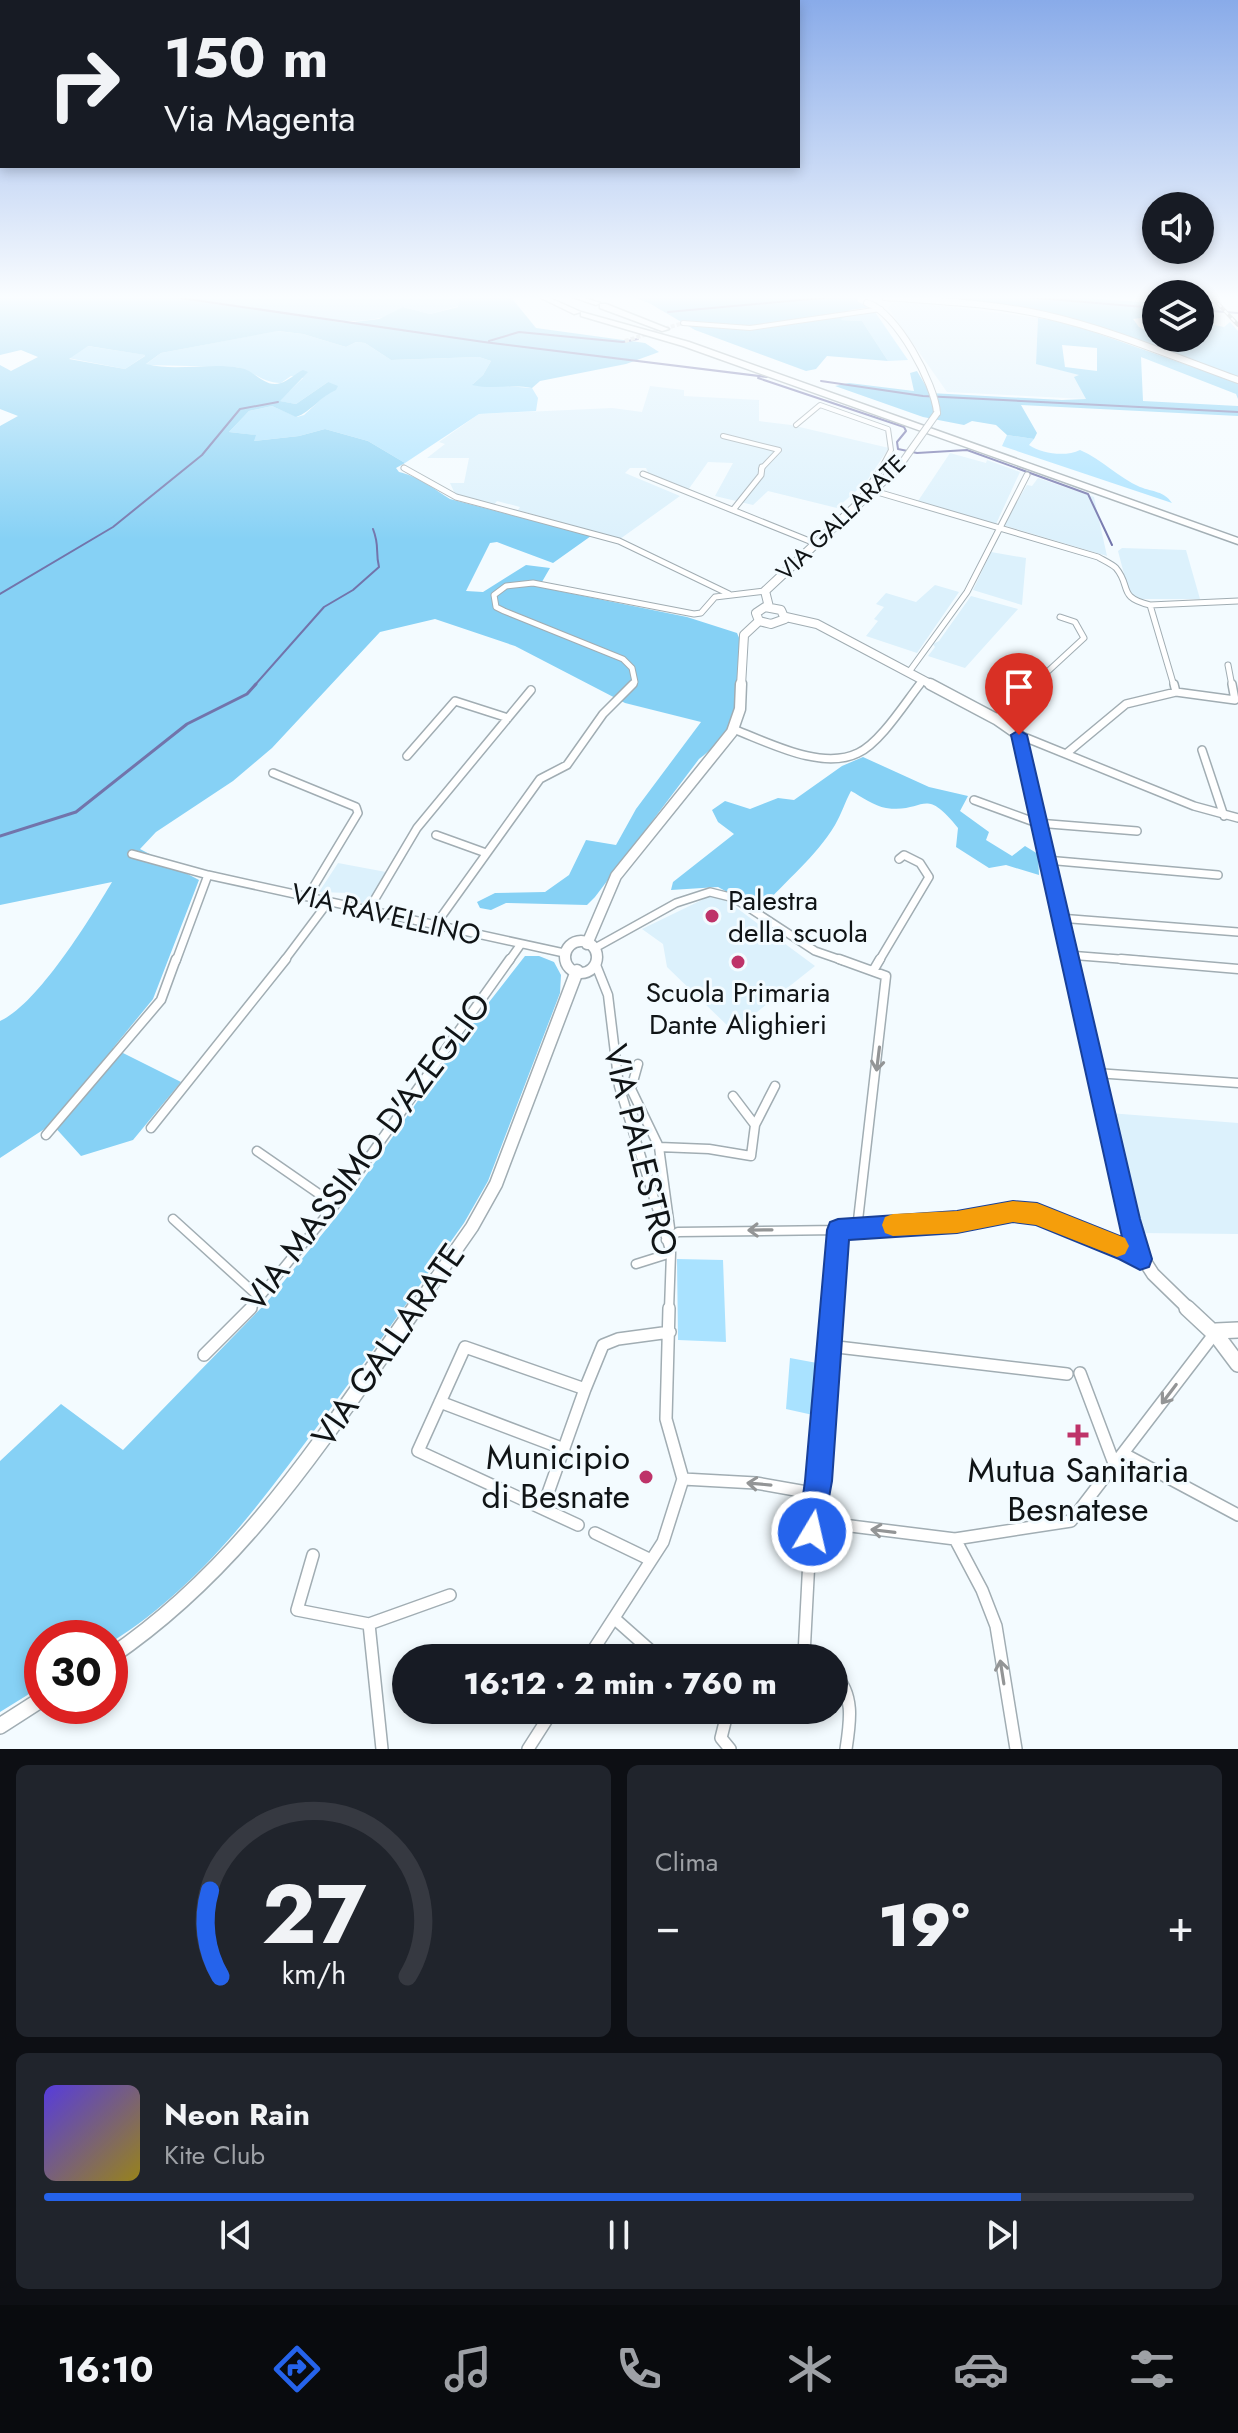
<!DOCTYPE html>
<html lang="it">
<meta charset="utf-8">
<style>
body{margin:0;font-family:Jost,sans-serif;background:#20242c;color:#f1f3f6;height:100vh;display:flex;flex-direction:column;font-size:30px;white-space:nowrap}
*{box-sizing:border-box;margin:0}
p{font-size:26px;color:#9ea1a6}
.icon{flex:none;width:44px;height:44px;fill:none;stroke:currentColor;stroke-width:2;stroke-linecap:round;stroke-linejoin:round}
.map{position:relative;height:1749px;overflow:hidden}
.drawer{display:flex;flex-direction:column;gap:16px;padding:16px;background:#0d0f14;flex:1}
.drawer>*{flex:none}
.top-card{position:absolute;left:0px;top:0px;width:800px;height:168px;box-shadow:0 4px 12px #0003;background:#171b24;color:#f1f3f6;overflow:hidden}
.tools{position:absolute;left:1142px;top:192px;display:grid;gap:16px}
.tools a{display:grid;place-items:center;width:72px;height:72px;border-radius:50%;background:#171b24;box-shadow:0 4px 12px #0003;font-size:40px}
.speed{position:absolute;left:24px;top:1620px;display:flex;gap:16px;font-size:40px;font-weight:700;text-align:center}
.speed>*{display:grid;place-content:center;width:104px;height:104px;border-radius:50%;background:#171b24;box-shadow:0 4px 12px #0003;line-height:1}
.speed .limit{border:12px solid #d22;background:#fff;color:#111}
.pin{position:absolute;display:grid;place-items:center;width:68px;height:68px;color:#fff;margin:-82px -34px;border-radius:50% 50% 50% 0;rotate:-45deg;box-shadow:0 0 8px #0007}
.pin .icon{rotate:45deg}
.me{position:absolute;width:88px;margin:-44px;rotate:9deg;stroke-linejoin:round;filter:drop-shadow(0 0 6px #0008)}
.turn{display:flex;align-items:center;gap:28px;height:168px;padding:0 32px;font-size:36px}
.turn .icon{width:104px;height:104px;stroke-width:2.5}
.turn b{display:block;font-size:56px;line-height:68px}
.big{font-size:60px;font-weight:800;line-height:1.1}
.drawer .card{flex:1;display:flex;flex-direction:column;justify-content:center;gap:12px;min-width:0;padding:0 28px;border-radius:12px;background:#20242c}
.drawer .dial{align-items:center;gap:0}
.dial svg{height:208px;overflow:visible;fill:none;stroke:#363941;stroke-width:7;stroke-linecap:round;text-anchor:middle}
.dial text{fill:#f1f3f6;stroke:none}
.song{display:flex;align-items:center;gap:24px}
.cover{width:96px;height:96px;border-radius:12px;background:linear-gradient(135deg,hsl(250 70% 55%),hsl(50 70% 35%))}
.played{height:8px;border-radius:4px;background:linear-gradient(90deg,#2563eb 85%,#363941 85%)}
.keys{display:flex;justify-content:space-around;direction:ltr}
.heat{display:flex;justify-content:space-between;align-items:center;font-size:44px;direction:ltr}
.drawer .tiles{flex:1;display:grid;gap:16px;grid-template-columns:1fr 1fr}
.card:last-child{grid-column:span 2}
.trip{position:absolute;left:392px;top:1644px;width:456px;height:80px;border-radius:40px;background:#171b24;box-shadow:0 4px 12px #0003;font-weight:800;line-height:80px;text-align:center}
.dock{display:flex;height:128px;justify-content:space-around;align-items:center;background:#090b0e;color:#9ea1a6}
.dock .icon{width:56px;height:56px}
.dock .selected{color:#2563eb}
.dock b{font-size:36px;color:#f1f3f6}
.map>svg:first-child{display:block}
.built{fill:#dcf1fc}
.green{fill:#a9e2ff}
.forest{fill:#86d1f5;fill-rule:evenodd}
.lines{fill:none;stroke-linecap:round;stroke-linejoin:round}
.stream-far1{stroke:#7274ab;stroke-width:2}
.stream{stroke:#7274ab;stroke-width:3}
.street-tunnel{stroke:#d1d8dc;stroke-width:4;stroke-dasharray:4 2;stroke-linecap:butt}
.street-far4-casing{stroke:#a1adb3;stroke-width:6}
.street-far3-casing{stroke:#a1adb3;stroke-width:7}
.street-far2-casing{stroke:#a1adb3;stroke-width:10}
.street-far1-casing{stroke:#a1adb3;stroke-width:11}
.street-casing{stroke:#a1adb3;stroke-width:14}
.secondary-far4-casing{stroke:#a1adb3;stroke-width:8}
.secondary-far3-casing{stroke:#a1adb3;stroke-width:10}
.secondary-far2-casing{stroke:#a1adb3;stroke-width:13}
.secondary-far1-casing{stroke:#a1adb3;stroke-width:15}
.secondary-casing{stroke:#a1adb3;stroke-width:18}
.highway-casing{stroke:#a1adb3;stroke-width:3}
.street-far4{stroke:#fff;stroke-width:4}
.street-far3{stroke:#fff;stroke-width:5}
.street-far2{stroke:#fff;stroke-width:7}
.street-far1{stroke:#fff;stroke-width:8}
.street{stroke:#fff;stroke-width:11}
.secondary-far4{stroke:#fff;stroke-width:6}
.secondary-far3{stroke:#fff;stroke-width:8}
.secondary-far2{stroke:#fff;stroke-width:10}
.secondary-far1{stroke:#fff;stroke-width:12}
.secondary{stroke:#fff;stroke-width:15}
.highway{fill:#fff;fill-rule:evenodd}
.rail-casing{stroke:#868c8f;stroke-width:4}
.rail{stroke:#f3fbff;stroke-width:2;stroke-dasharray:5;stroke-linecap:butt}
.secondary-bridge-casing{stroke:#a1adb3;stroke-width:8;stroke-linecap:butt}
.secondary-bridge{stroke:#fff;stroke-width:6}
.oneway{stroke:#939596}
.route{fill:#2563eb;stroke:#184099;stroke-width:2}
.slow{fill:#f59e0b}
.poi-dot{fill:#be3369;stroke:#f3fbff;stroke-width:3}
.labels{text-anchor:middle;stroke-width:6;stroke-linejoin:round;paint-order:stroke}
.far-street-label{font-size:24px;fill:#101416;stroke:#f3fbff}
.poi-label{font-size:28px;fill:#101416;stroke:#f3fbff;text-anchor:start}
.street-label{font-size:28px;fill:#101416;stroke:#f3fbff}
.near-street-label{font-size:34px;fill:#101416;stroke:#f3fbff}
.near-poi-label{font-size:34px;fill:#101416;stroke:#f3fbff;text-anchor:end}
</style>
<div class="map">
<svg width="1238" height="1749" viewBox="0 0 1238 1749">
<rect width="100%" height="100%" fill="#f3fbff"/>
<path class="built" d="M913,302L1038,318L1036,363L1080,375L1086,399L947,392L888,308L892,303Z
M650,386L684,390V396L759,400V421L791,425L889,448L866,482L837,508L768,491L753,505L715,496L733,463L708,462L688,490L649,475L646,468H630L625,473L680,496L620,539L518,510L520,507L497,501L493,506L456,496L450,483H464L469,458H427L445,444L439,442L479,414L612,408L642,412Z
M950,453L986,463L987,460L1020,472L996,524L918,501Z
M1038,478L1094,497L1107,556L1003,525L1027,485L1032,486Z
M1122,548L1186,550L1200,599H1138L1129,593L1118,551Z
M991,552L1026,558L1022,605L973,590Z
M935,585L959,592L917,653L866,636L878,621L874,619L884,607L876,604L886,593L916,602Z
M971,596L1018,609L965,668L928,656L935,647L933,644L939,641Z
M338,863L386,872L368,904L347,900L349,893L319,892Z
M710,896L722,897L815,966L733,1031L667,967L663,944L642,929Z
M1109,1113L1238,1123V1234L1140,1233Z"/>
<path class="green" d="M179,296H468L471,297L458,301L459,306L430,314L403,307C365,341 229,304 179,296Z
M875,312L908,360L888,361L862,321L840,320L844,316Z
M1200,322L1224,327L1230,322L1238,331V377L1127,337L1164,342L1158,338H1200Z
M277,331L303,334L346,347L356,342L365,343L391,360L479,357L491,361L483,375L473,384L532,388L538,398L536,411L479,414L405,463L368,441L325,429L299,436L253,441L255,435L229,432L249,411L272,406L297,417L304,415L328,393V382L296,404L279,401L303,378L291,376L281,383C262,383 254,371 236,367L145,365L161,353Z
M87,346L146,355L125,369L68,358Z
M1007,435L1034,439L1029,445C1042,454 1066,457 1080,450C1103,460 1119,478 1140,487C1153,492 1164,491 1172,503L1002,446Z
M677,1259L723,1260L726,1342L678,1340Z
M790,1358L817,1363L813,1415L786,1409Z"/>
<path class="forest" d="M0,296H179L345,323L379,319L403,307L430,314L458,307L459,297L510,296L536,328L645,343L659,352L626,364L540,381L532,388C512,384 493,390 472,385L483,375L491,361L479,357L391,360L365,343L356,342L346,347L303,334L278,331L161,353L146,364C176,372 210,362 241,368C256,371 264,388 281,383C288,381 296,373 303,370L308,372L280,401L296,404L328,382L338,386L336,390C321,396 311,412 296,417L272,406L249,411L229,432L256,435L254,441L299,436L325,429L368,441L405,463L396,468L399,472C415,475 436,490 450,499L591,536L553,563L497,542L490,543L466,591L483,592L526,565L550,568L539,587L687,617L737,633L740,640C732,696 752,720 699,759L595,897L587,905L506,903L491,910L480,908L477,902L495,893L545,892L569,875L586,840L616,845L636,809L701,722L625,703L515,646L435,619L380,632L272,748L233,781L156,832L140,849L199,880L153,999L113,1048L181,1082L133,1140L81,1156L52,1124L0,1158V1021C37,1005 90,919 112,882L0,905V426L18,416L0,409V365L11,371L38,357L21,350L0,355ZM88,346L145,355V356L125,369L69,359Z
M630,296H858V302L872,307L850,310L841,320L862,321L888,361L827,356L816,369L806,371L695,330L649,303Z
M895,296H1056L1156,303V316L1133,319L1139,327L1165,342C1134,345 1095,323 1063,316C1008,304 951,300 895,296Z
M1038,318L1068,323L1238,383V399L1236,394L1141,357L1143,401L1238,406V416L1021,405L1037,433L1034,439L1007,435L996,425L972,421L964,425L923,417L835,386L849,383L914,391L910,373L917,371L930,393L1062,400L1086,399L1074,377L1079,375L1036,364ZM1062,345L1097,348V371L1065,367Z
M863,757L929,787L968,796L960,811L989,832L986,840L1012,856L1025,846L1038,854L1039,875L1006,865L989,868L956,847L958,828C923,784 925,814 886,808C874,806 862,797 851,791C845,802 841,815 835,825C815,858 784,882 760,910L718,887L671,890L673,882L734,834L718,822L712,810L725,801L750,809L778,798L794,800L842,766Z
M525,956H539L554,962L561,975L560,993L488,1181L464,1223C417,1289 370,1355 322,1420C260,1504 200,1587 110,1643V1638H42V1686L0,1712V1461L61,1404L123,1450L267,1302L341,1211L465,1033Z"/>
<g class="lines">
<path class="stream-far1" d="M167,296L484,342L767,377
M1012,296L1156,308
M1200,310L1238,313
M668,312L844,296
M489,341L519,332L623,342L638,339
M758,378L904,427L906,431L897,442L898,449L917,453L967,450L1088,494L1112,545
M821,381L923,396L1238,412
M0,594L113,527L202,455L240,409L278,402
M254,686L324,607L353,590L379,567C375,551 380,547 373,529"/>
<path class="stream" d="M0,836L76,812L187,724L247,694L256,684"/>
<path class="street-tunnel" d="M625,341L683,323"/>
<defs>
<path id="street-far4" d="M683,323L750,328L881,309
M796,425L820,405L888,429L891,450L881,469
M723,436L779,450L761,469"/>
<path id="street-far3" d="M404,468L456,497L619,541L729,594
M643,474L817,544
M874,491L1098,557C1103,560 1112,564 1116,568C1132,587 1117,597 1150,605L1238,601
M858,503L882,467
M733,510L761,475L762,467
M1150,605L1174,686
M1228,665L1232,686
M909,672L967,592L1027,475
M631,686L635,682L632,668L623,659L504,611L496,607L494,595L506,586L533,583L694,614L701,613L715,597L765,591
M918,686L923,680
M1032,686L1084,638L1075,622L1060,617"/>
<path id="street-far2" d="M1174,684L1176,692
M996,719L1034,684
M733,729C768,742 821,771 858,753C880,743 905,703 920,684
M1019,735L1194,806L1238,818
M1202,750L1224,816
M1067,753L1126,704L1176,692L1235,700L1232,684
M407,756L455,701L508,718
M273,773L356,807L358,813L308,896
M974,800L1037,823L1137,831
M436,835L486,853
M132,854L208,875L564,953
M1046,860L1218,875
M369,909L417,828L531,690
M1059,918L1238,932
M436,924L540,779L567,765L603,714L633,684
M595,948L676,903L710,892L734,898L815,951L844,961
M1068,955L1145,961
M176,961L208,875
M284,961L329,901
M509,961L521,944
M879,961L929,877L920,863L904,855L899,859"/>
<path id="street-far1" d="M839,959L886,976L857,1229
M1121,959L1238,969
M596,965L608,995L619,1086L671,1253L669,1310
M873,971L880,959
M638,1064L631,1089L659,1147L670,1228L666,1236
M1096,1073L1238,1083
M733,1096L755,1125
M151,1128L286,959
M46,1135L161,1000L176,959
M659,1147L709,1149L751,1156L755,1125L775,1086
M257,1151L335,1205
M173,1219L260,1298
M666,1240L678,1232L838,1230L957,1222L1013,1211L1037,1214L1128,1251L1138,1258
M636,1264L671,1253
M249,1310L335,1205L510,959
M832,1310L838,1230"/>
<path id="street" d="M669,1308L666,1419L683,1479
M829,1346L1067,1374
M204,1355L251,1308
M1080,1373L1115,1466
M440,1402L564,1449
M1124,1454L1238,1515
M683,1479L756,1483L818,1494
M543,1507L585,1389
M811,1521L955,1539L1071,1521L1215,1333
M578,1525L418,1451L465,1347L585,1389L603,1345L618,1339L670,1332
M595,1533L651,1560
M955,1539L982,1590L996,1626L1016,1749
M313,1555L297,1610L369,1624L382,1749
M615,1619L659,1658
M369,1624L450,1595
M588,1658L663,1542L683,1479
M810,1658L804,1655L811,1521L819,1481L832,1308
M834,1674C855,1694 850,1723 846,1749
M717,1710L726,1718L721,1738L730,1749
M528,1749L553,1710"/>
<path id="secondary-far4" d="M885,297C938,301 992,303 1045,315C1111,330 1174,357 1238,380
M867,303C896,311 935,384 937,413
M896,469L901,464"/>
<path id="secondary-far3" d="M765,607L781,610L785,619L771,624L759,621L756,613Z
M769,607L765,591L898,467
M786,617L817,624L934,686
M741,686L744,635L759,621"/>
<path id="secondary-far2" d="M930,684L996,719L1019,735L1070,961
M565 957a16 16 0 1 1 32 0a16 16 0 1 1-32 0Z
M587,944L616,876L732,732L740,709L741,684"/>
<path id="secondary-far1" d="M1070,959L1135,1246L1153,1274L1190,1310
M414,1310L472,1227L496,1184L577,971"/>
<path id="secondary" d="M1187,1308L1217,1336L1238,1364
M1216,1331L1238,1330
M110,1657C243,1567 324,1437 415,1308
M0,1726L42,1699"/>
<path id="highway" d="M537,296H545L581,312L574,314Z
M570,296H579L600,303L596,305Z
M600,304H606L669,329L662,331L600,308Z
M581,312L689,342L1238,538V544L683,346L581,316Z"/>
</defs>
<use href="#street-far4" class="street-far4-casing"/>
<use href="#street-far3" class="street-far3-casing"/>
<use href="#street-far2" class="street-far2-casing"/>
<use href="#street-far1" class="street-far1-casing"/>
<use href="#street" class="street-casing"/>
<use href="#secondary-far4" class="secondary-far4-casing"/>
<use href="#secondary-far3" class="secondary-far3-casing"/>
<use href="#secondary-far2" class="secondary-far2-casing"/>
<use href="#secondary-far1" class="secondary-far1-casing"/>
<use href="#secondary" class="secondary-casing"/>
<use href="#highway" class="highway-casing"/>
<use href="#street-far4" class="street-far4"/>
<use href="#street-far3" class="street-far3"/>
<use href="#street-far2" class="street-far2"/>
<use href="#street-far1" class="street-far1"/>
<use href="#street" class="street"/>
<use href="#secondary-far4" class="secondary-far4"/>
<use href="#secondary-far3" class="secondary-far3"/>
<use href="#secondary-far2" class="secondary-far2"/>
<use href="#secondary-far1" class="secondary-far1"/>
<use href="#secondary" class="secondary"/>
<use href="#highway" class="highway"/>
<defs>
<path id="rail" d="M1211,296L1238,325"/>
</defs>
<use href="#rail" class="rail-casing"/>
<use href="#rail" class="rail"/>
<defs>
<path id="secondary-bridge" d="M901,464L937,413"/>
</defs>
<use href="#secondary-bridge" class="secondary-bridge-casing"/>
<use href="#secondary-bridge" class="secondary-bridge"/>
</g>
<defs><path id="oneway-shaft" d="M-6 0H5M1.5-3L5.5 0L1.5 3" fill="none" stroke-width="1.6" stroke-linecap="round" stroke-linejoin="round" transform="scale(2)"/></defs>
<g class="oneway">
<use href="#oneway-shaft" transform="translate(878 1059) rotate(97)"/>
<use href="#oneway-shaft" transform="translate(760 1230) rotate(179)"/>
<use href="#oneway-shaft" transform="translate(1169 1394) rotate(127)"/>
<use href="#oneway-shaft" transform="translate(759 1484) rotate(-175)"/>
<use href="#oneway-shaft" transform="translate(883 1531) rotate(-173)"/>
<use href="#oneway-shaft" transform="translate(1002 1672) rotate(-99)"/>
</g>
<linearGradient id="sky" x2="0" y2="1"><stop stop-color="#89abe9"/><stop offset="0.55" stop-color="#fafdff"/><stop offset="1" stop-color="#fafdff" stop-opacity="0"/></linearGradient>
<rect width="1238" height="540" fill="url(#sky)"/>
<path class="route" d="M1019,730L1027,735L1140,1219L1152,1259L1149,1267L1140,1270L1119,1259L1036,1225L1013,1222L957,1233L849,1240L832,1481L821,1541L812,1546L802,1541L798,1532L805,1481L827,1230L830,1222L838,1219L957,1211L1013,1201L1037,1203L1122,1237L1011,735Z"/>
<path class="slow" d="M1013,1201L1037,1203L1125,1238L1129,1246L1125,1254L1117,1257L1036,1225L1013,1222L957,1233L893,1236L885,1233L882,1225L885,1217L893,1214L957,1211Z"/>
<g class="poi-dot">
<circle cx="712" cy="916" r="8"/>
<circle cx="738" cy="962" r="8"/>
<path d="M1074 1423h8v8h8v8h-8v8h-8v-8h-8v-8h8z"/>
<circle cx="646" cy="1477" r="8"/>
</g>
<g class="labels">
<g class="far-street-label">
<text transform="translate(841 518) rotate(-44)" y="8">VIA GALLARATE</text>
</g>
<g class="poi-label">
<text x="728" y="910">Palestra<tspan x="728" dy="32">della scuola</tspan></text>
<text x="738" y="1002" text-anchor="middle">Scuola Primaria<tspan x="738" dy="32">Dante Alighieri</tspan></text>
</g>
<g class="street-label">
<text transform="translate(386 914) rotate(13)" y="10">VIA RAVELLINO</text>
</g>
<g class="near-street-label">
<text transform="translate(641 1150) rotate(76)" y="12">VIA PALESTRO</text>
<text transform="translate(366 1152) rotate(-53)" y="12">VIA MASSIMO D'AZEGLIO</text>
<text transform="translate(388 1345) rotate(-55)" y="12">VIA GALLARATE</text>
</g>
<g class="near-poi-label">
<text x="630" y="1469">Municipio<tspan x="630" dy="39">di Besnate</tspan></text>
<text x="1078" y="1482" text-anchor="middle">Mutua Sanitaria<tspan x="1078" dy="39">Besnatese</tspan></text>
</g>
</g>
</svg>
<div class="tools">
<a><svg class="icon" aria-label="sound" viewBox="0 0 24 24"><path d="M4 9h4l5-4v14l-5-4H4zM17 9q2 3 0 6"/></svg></a>
<a><svg class="icon" aria-label="layers" viewBox="0 0 24 24"><path d="M12 4l9 5-9 5-9-5zM3 14l9 5 9-5"/></svg></a>
</div>
<div class="speed"><div class="limit">30</div></div>
<div class="pin" style="left:1019px;top:735px;background:#d93025"><svg class="icon" aria-label="arrive" viewBox="0 0 24 24"><path d="M6 21V4h12l-3 4 3 4H6"/></svg></div>
<svg class="me" style="left:812px;top:1532px" viewBox="-20 -20 40 40"><circle r="17" fill="#2563eb" stroke="#fff" stroke-width="3"/><path d="M0-11L8 9 0 5-8 9z" fill="#fff"/></svg>
<div class="trip">16:12 · 2 min · 760 m</div>
<div class="top-card">
<div class="turn"><svg class="icon" aria-label="right" viewBox="0 0 24 24"><path d="M7 20v-9h11M14 6l5 5-5 5"/></svg><div><b>150 m</b>Via Magenta</div></div>
</div>
</div>
<section class="drawer">
<div class="tiles">
<div class="card dial"><svg viewBox="0 0 100 80">
<path d="M14 69A42 42 0 1 1 86 69"/>
<path d="M14 69A42 42 0 0 1 10 36" stroke="#2563eb"/>
<text x="50" y="56" font-size="32" font-weight="700">27</text>
<text x="50" y="72" font-size="11">km/h</text>
</svg></div>
<div class="card"><p>Clima</p>
<div class="heat"><a>−</a><b class="big">19°</b><a>+</a></div>
</div>
<div class="card">
<div class="song"><i class="cover"></i><div><b>Neon Rain</b><p>Kite Club</p></div></div>
<div class="played"></div>
<div class="keys"><svg class="icon" aria-label="previous" viewBox="0 0 24 24"><path d="M18 5L8 12l10 7zM5 5v14"/></svg><svg class="icon" aria-label="pause" viewBox="0 0 24 24"><path d="M8 5v14M16 5v14"/></svg><svg class="icon" aria-label="next" viewBox="0 0 24 24"><path d="M6 5l10 7-10 7zM19 5v14"/></svg></div>
</div>
</div>
</section>
<nav class="dock">
<b>16:10</b>
<svg class="icon selected" aria-label="directions" viewBox="0 0 24 24"><path d="M12 3l9 9-9 9-9-9zM9 14v-3h6M13 9l2 2-2 2"/></svg>
<svg class="icon" aria-label="music" viewBox="0 0 24 24"><path d="M9 18V5l10-2v13"/><circle cx="6" cy="18" r="3"/><circle cx="16" cy="16" r="3"/></svg>
<svg class="icon" aria-label="phone" viewBox="0 0 24 24"><path d="M5 4h4l2 5-3 2q2 4 5 5l2-3 5 2v4C11 20 4 13 5 4z"/></svg>
<svg class="icon" aria-label="climate" viewBox="0 0 24 24"><path d="M12 3v18M4 7l16 10M4 17L20 7"/></svg>
<svg class="icon" aria-label="car" viewBox="0 0 24 24"><path d="M5 17H2v-5l4-1 3-4h7l3 4 3 1v5h-3M9 17h6M6 11h13"/><circle cx="7" cy="17" r="2"/><circle cx="17" cy="17" r="2"/></svg>
<svg class="icon" aria-label="filters" viewBox="0 0 24 24"><path d="M4 7h16M4 17h16"/><circle cx="9" cy="7" r="2"/><circle cx="15" cy="17" r="2"/></svg>
</nav>
